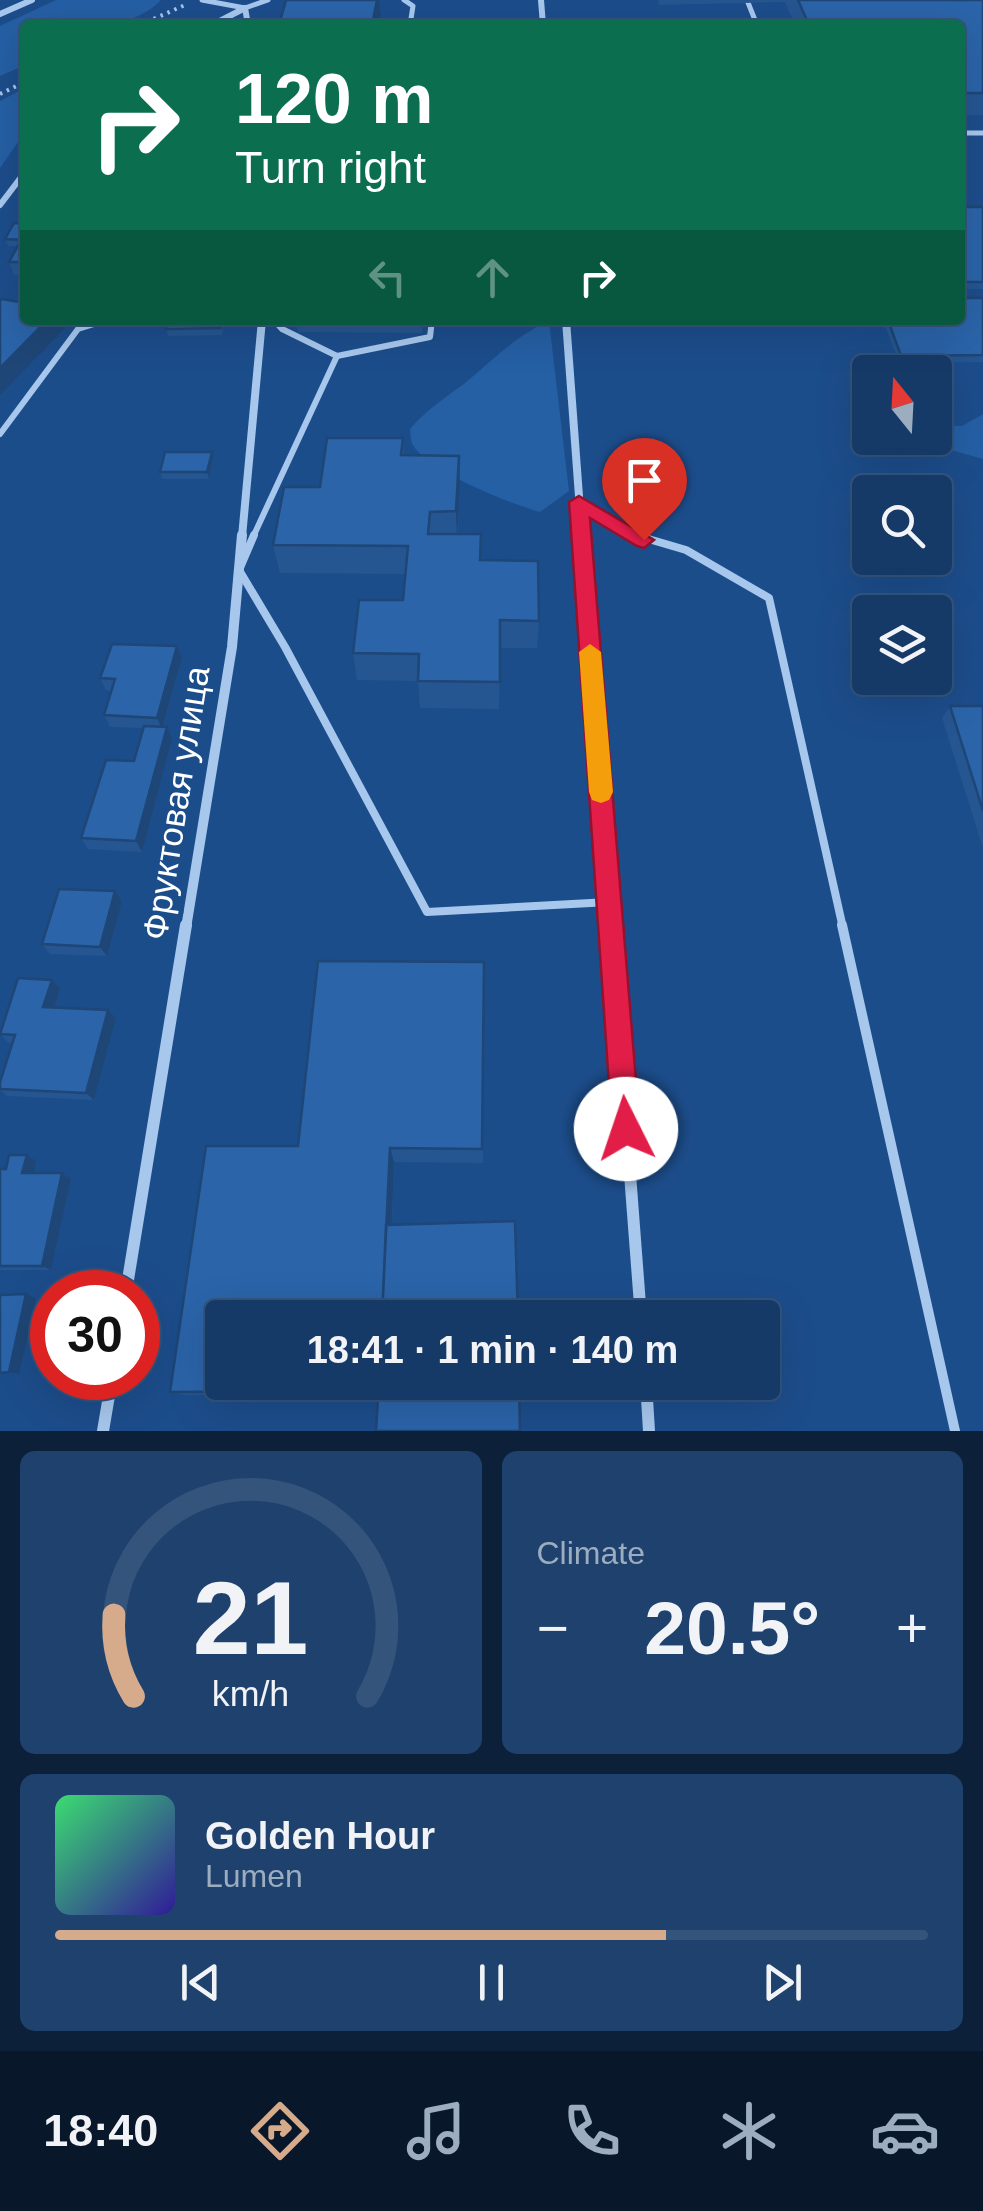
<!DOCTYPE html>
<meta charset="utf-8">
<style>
body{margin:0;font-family:Arial,sans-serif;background:#1e416e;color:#f1f3f6;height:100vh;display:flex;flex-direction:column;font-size:38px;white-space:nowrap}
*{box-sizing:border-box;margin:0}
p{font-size:32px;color:#9dadc0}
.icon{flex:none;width:55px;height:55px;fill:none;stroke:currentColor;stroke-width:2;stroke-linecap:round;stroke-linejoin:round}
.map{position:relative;height:1431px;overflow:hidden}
.details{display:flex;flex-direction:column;gap:20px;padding:20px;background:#0c2039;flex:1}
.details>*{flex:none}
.top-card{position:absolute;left:20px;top:20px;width:945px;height:305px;border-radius:10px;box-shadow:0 10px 40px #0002,0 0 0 2px #34547c;background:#0b6e4f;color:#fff;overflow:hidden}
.needle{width:65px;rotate:342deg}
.fabs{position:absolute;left:852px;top:355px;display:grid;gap:20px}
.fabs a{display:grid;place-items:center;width:100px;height:100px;border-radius:10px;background:#153a68;box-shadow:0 10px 40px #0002,0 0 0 2px #34547c;font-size:50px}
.speed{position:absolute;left:30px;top:1270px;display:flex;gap:20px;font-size:50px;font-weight:700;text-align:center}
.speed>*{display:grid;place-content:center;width:130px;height:130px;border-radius:50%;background:#153a68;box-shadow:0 10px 40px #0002,0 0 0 2px #34547c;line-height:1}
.speed .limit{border:15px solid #d22;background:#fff;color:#111}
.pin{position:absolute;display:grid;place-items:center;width:85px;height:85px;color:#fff;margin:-102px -42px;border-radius:50% 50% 50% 0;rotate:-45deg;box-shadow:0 0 10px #0007}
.pin .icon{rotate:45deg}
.me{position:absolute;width:110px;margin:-55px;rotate:356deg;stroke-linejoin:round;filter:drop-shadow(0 0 8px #0008)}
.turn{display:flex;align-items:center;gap:35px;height:210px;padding:0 50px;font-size:45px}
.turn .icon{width:130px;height:130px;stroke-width:2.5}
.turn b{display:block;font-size:70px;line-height:85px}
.lanes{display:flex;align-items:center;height:95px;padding:0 50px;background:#0003;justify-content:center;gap:50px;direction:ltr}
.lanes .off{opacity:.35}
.big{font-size:75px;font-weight:600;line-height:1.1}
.details .widget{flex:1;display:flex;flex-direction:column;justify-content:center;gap:15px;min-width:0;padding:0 35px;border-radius:15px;background:#1e416e}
.details .dial{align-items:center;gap:0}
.dial svg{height:260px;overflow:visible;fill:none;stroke:#34547c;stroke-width:7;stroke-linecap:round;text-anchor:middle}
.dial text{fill:#f1f3f6;stroke:none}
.song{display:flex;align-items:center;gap:30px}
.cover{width:120px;height:120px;border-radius:15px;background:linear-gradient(135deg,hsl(140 70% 55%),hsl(250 70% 35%))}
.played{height:10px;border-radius:5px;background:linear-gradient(90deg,#d6ab8b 70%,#34547c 70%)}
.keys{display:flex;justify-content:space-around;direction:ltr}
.heat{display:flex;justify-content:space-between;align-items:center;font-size:55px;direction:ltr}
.details .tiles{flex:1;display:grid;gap:20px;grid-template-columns:1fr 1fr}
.widget:last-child{grid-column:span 2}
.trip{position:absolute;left:205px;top:1300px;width:575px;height:100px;border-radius:10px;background:#153a68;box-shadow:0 10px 40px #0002,0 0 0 2px #34547c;font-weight:600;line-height:100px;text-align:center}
.dock{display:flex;height:160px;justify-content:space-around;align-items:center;background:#08172a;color:#9dadc0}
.dock .icon{width:70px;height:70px}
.dock .current{color:#d6ab8b}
.dock b{font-size:45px;color:#f1f3f6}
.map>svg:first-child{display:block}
.green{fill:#255fa4}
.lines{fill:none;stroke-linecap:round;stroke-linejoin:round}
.path{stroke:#a7c7ed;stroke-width:4;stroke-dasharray:2.5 5;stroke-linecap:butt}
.lane-far3{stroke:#a7c7ed;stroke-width:5}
.lane-far2{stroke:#a7c7ed;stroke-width:6}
.lane-far1{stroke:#a7c7ed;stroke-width:8}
.lane{stroke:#a7c7ed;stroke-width:10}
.street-far3{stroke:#a7c7ed;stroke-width:6}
.street-far2{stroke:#a7c7ed;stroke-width:8}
.street-far1{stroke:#a7c7ed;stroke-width:10}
.street{stroke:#a7c7ed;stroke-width:12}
.wall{fill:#255691}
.shaded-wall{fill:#1e4676}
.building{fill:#2b64a9;stroke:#1e4676;stroke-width:2.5}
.route{fill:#e11d48;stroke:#92132f;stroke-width:2.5}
.slow{fill:#f59e0b}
.labels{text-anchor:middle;stroke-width:10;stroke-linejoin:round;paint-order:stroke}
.street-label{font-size:35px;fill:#fff;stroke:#1c4d8b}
</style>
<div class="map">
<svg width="983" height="1431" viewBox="0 0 983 1431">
<rect width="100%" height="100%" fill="#1c4d8b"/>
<path class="green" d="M56,0H161C127,35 69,25 25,25V65L0,76V26Z
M25,88V132L0,168V101Z
M549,321L569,491L540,512C511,504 427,471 413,445C410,440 411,434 410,429C426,410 445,398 465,383C493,360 515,336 549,321Z
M983,414V459L955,451L928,453L891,438H935V425L962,426Z"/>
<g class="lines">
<path class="path" d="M140,25L185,5
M0,94L25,82"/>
<path class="lane-far3" d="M202,0L245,8L268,0
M404,0L413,6L410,25
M747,0L757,25
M960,133H983"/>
<path class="lane-far2" d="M274,320L282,329L337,356L430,337L432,320
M0,434L78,329L107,320
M579,502L639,537
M253,537L337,356"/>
<path class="lane-far1" d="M254,535L239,570L285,647L427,912L609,902
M635,535L686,550L769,598L843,928"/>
<path class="lane" d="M842,925L955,1431"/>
<path class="street-far3" d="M541,0L543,25
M0,14L32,0
M212,25L245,8L248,25
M0,205L25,172"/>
<path class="street-far2" d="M566,320L582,537
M242,537L262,320"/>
<path class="street-far1" d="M582,535L612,928
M186,928L232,647L242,535"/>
<path class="street" d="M611,925L641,1318
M126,1292L186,925
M646,1382L649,1431
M103,1431L112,1378"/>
</g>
<path class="wall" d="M658,0H983V115H960V25H795L785,2L659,5Z
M960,207H983V289H960Z
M25,224V275H14L9,262L18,246H8L5,239Z
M983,298V362L899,363L883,320H960Z
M225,320L222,335L168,336L166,329Z
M296,320H423L422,333L298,332Z
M403,438L404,455L460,485L458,534H481V560L539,621L537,648H500L499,709L420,708L418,681L357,680L353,653L403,600L405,574L280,573L273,545Z
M212,452L213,458L209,479H162L160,472Z
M177,646L182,658L163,727H167L172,739L142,852L88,849L81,838L134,761L144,728L110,727L104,715L111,691L106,690L100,678Z
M950,706H983V848L942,718Z
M115,891L122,901L107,956L50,954L42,944Z
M484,962L483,1163L394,1162L392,1225L519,1382L377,1394L186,1395L170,1392Z
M60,988L54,1008L116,1018L94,1100L7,1096L0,1090V1082L12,1043H9L0,1034Z
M36,1161L33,1173H62L71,1179L51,1270H0V1169Z"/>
<path class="shaded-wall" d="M377,0H379L381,16L379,25H372Z
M47,320H62L65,328L0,395V368Z
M212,452L213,458L209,479L207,472Z
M459,456L460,485L457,540L456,511Z
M177,646L182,658L162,729L157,718Z
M167,727L172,739L142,852L136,841Z
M115,891L122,901L107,956L100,947Z
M52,980L60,988L52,1015L43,1007Z
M108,1010L116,1018L94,1100L86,1093Z
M390,1148L394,1162L388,1318H382Z
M27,1155L36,1161L32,1179L22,1173Z
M62,1173L71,1179L51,1270L42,1266Z
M26,1294L36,1298L19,1374L9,1372Z"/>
<path class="building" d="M286,0H377L372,25H279Z
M798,0H983V93H960V25H809Z
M960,207H983V282H960Z
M14,223L25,224V240L5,239Z
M20,242H25V262H9Z
M960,298H983V355L901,356L888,320H960Z
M2,299L25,303V320H47L0,368V301Z
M168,320H222L221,328L166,329Z
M327,438H403L401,455L459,456L456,511L430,512L428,534H481L480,560L538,561L539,621L500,620V682L418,681L419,654L353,653L359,600H403L408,546L273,545L284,487H320Z
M165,452H212L207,472H160Z
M112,644L177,646L157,718L104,715L115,679L100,678Z
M950,706H983V811Z
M144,726L167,727L136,841L81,838L106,760L134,761Z
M59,889L115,891L100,947L42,944Z
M318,961L484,962L482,1149L390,1148L382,1318H222V1382H379V1391L170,1392L206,1146H298Z
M18,978L52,980L43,1007L108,1010L86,1093L0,1089V1082L15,1035L0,1034Z
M9,1155H27L22,1173H62L42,1266H0V1169H6Z
M515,1221L518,1318H382L386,1225Z
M26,1294L9,1372L0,1373V1295Z
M379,1382H519L520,1431H376Z"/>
<path class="route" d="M579,496L654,540L644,548L637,546L590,518L640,1129L636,1139L626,1143L616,1139L612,1129L569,502Z"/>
<path class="slow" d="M590,644L601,652L613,792L609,800L601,803L592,800L589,792L579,652Z"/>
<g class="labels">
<g class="street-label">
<text transform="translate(176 803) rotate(-81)" y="12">Фруктовая улица</text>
</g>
</g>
</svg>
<div class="fabs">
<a><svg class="needle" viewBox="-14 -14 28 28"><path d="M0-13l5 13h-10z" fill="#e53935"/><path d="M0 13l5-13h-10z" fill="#9dadc0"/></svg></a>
<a><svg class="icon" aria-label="search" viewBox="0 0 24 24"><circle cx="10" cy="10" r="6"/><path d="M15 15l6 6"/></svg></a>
<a><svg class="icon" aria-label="layers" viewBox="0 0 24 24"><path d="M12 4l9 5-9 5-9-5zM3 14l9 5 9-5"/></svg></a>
</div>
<div class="speed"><div class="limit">30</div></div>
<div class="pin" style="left:644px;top:540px;background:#d93025"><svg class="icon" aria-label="arrive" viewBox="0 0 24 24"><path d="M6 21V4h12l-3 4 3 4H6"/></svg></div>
<svg class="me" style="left:626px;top:1129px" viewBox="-20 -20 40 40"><circle r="19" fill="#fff"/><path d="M0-13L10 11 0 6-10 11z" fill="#e11d48"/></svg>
<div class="trip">18:41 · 1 min · 140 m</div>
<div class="top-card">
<div class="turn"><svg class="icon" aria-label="right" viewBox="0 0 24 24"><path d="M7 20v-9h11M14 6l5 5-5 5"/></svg><div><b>120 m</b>Turn right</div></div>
<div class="lanes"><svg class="icon off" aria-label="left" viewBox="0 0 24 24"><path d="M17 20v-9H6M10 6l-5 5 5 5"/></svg><svg class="icon off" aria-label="ahead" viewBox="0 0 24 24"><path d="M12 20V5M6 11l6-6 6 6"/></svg><svg class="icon" aria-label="right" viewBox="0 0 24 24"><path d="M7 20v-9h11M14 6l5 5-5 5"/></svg></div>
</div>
</div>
<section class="details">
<div class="tiles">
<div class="widget dial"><svg viewBox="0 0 100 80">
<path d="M14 69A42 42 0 1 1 86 69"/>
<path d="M14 69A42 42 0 0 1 8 44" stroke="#d6ab8b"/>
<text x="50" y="56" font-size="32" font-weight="700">21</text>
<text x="50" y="72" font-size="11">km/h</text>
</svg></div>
<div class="widget"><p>Climate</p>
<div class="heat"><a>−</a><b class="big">20.5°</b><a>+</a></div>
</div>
<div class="widget">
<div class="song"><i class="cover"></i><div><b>Golden Hour</b><p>Lumen</p></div></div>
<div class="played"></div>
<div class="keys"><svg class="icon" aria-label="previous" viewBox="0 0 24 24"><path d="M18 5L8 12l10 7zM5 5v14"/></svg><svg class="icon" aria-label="pause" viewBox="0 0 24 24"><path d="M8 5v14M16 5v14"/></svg><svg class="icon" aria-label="next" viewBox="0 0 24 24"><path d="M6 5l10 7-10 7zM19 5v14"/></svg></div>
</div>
</div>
</section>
<nav class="dock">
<b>18:40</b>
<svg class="icon current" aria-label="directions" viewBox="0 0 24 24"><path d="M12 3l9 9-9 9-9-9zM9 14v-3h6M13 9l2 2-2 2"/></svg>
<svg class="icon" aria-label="music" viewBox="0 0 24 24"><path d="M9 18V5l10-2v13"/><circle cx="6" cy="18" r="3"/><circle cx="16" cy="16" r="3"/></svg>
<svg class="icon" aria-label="phone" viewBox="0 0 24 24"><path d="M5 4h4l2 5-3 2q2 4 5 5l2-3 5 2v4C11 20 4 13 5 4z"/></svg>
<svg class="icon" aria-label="climate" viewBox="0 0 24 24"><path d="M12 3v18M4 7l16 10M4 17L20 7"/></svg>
<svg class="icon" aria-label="car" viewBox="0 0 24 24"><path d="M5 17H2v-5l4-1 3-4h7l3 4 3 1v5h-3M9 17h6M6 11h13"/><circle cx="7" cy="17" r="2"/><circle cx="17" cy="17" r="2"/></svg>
</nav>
